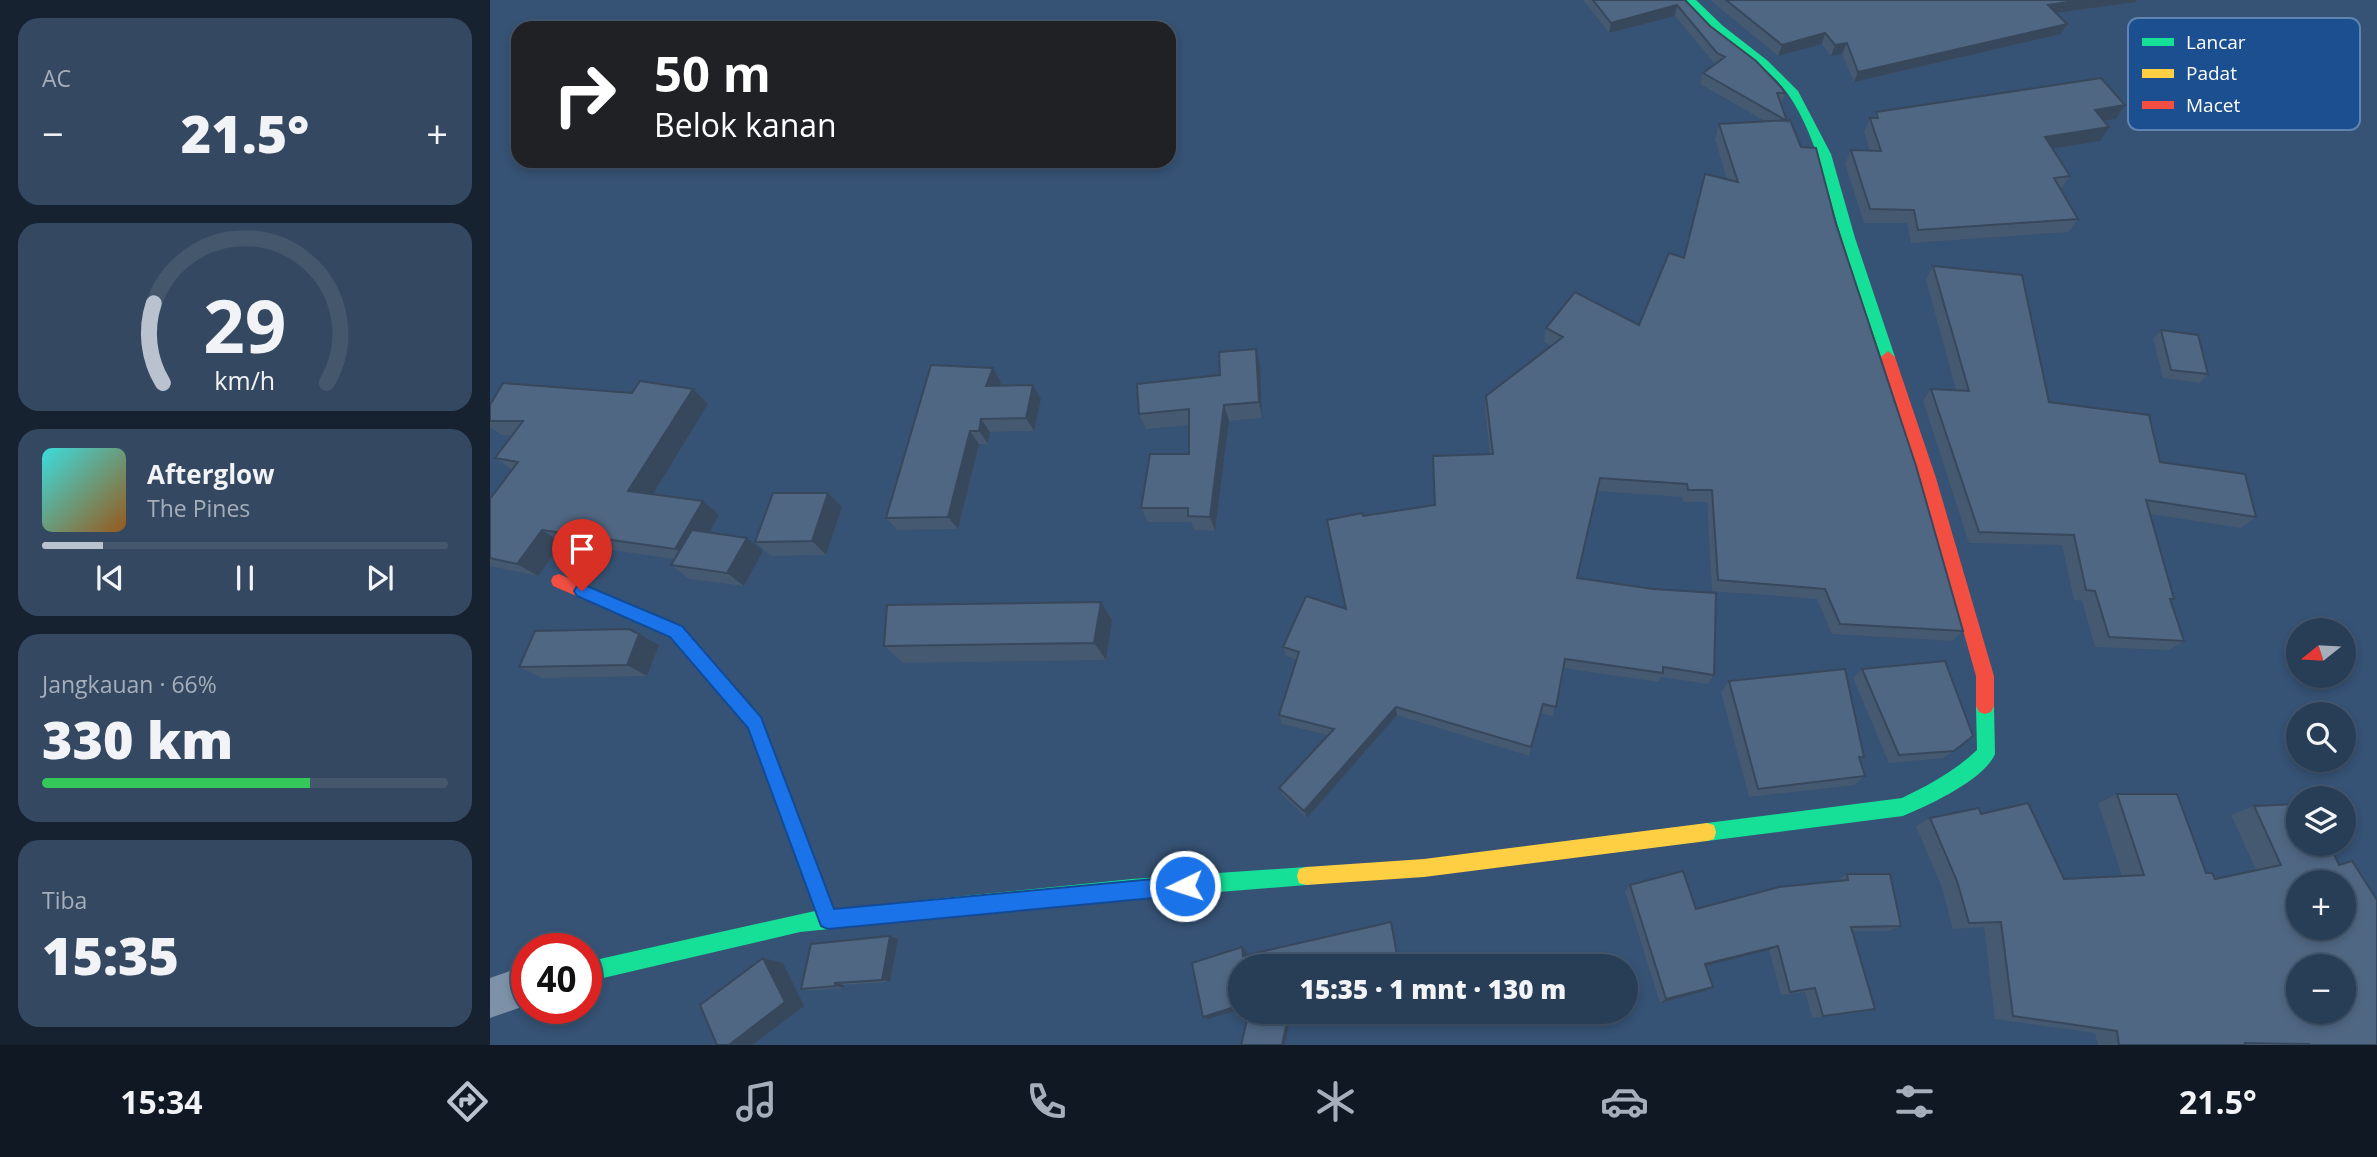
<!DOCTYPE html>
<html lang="id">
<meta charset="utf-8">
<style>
body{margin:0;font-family:"Open Sans",sans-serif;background:#344961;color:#f1f3f6;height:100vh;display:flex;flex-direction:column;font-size:26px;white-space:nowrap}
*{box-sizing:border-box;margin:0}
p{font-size:23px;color:#a5aeba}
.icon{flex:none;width:38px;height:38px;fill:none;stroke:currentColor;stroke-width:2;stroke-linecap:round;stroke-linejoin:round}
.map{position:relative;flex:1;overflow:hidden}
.drawer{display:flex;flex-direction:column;gap:18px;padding:18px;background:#162230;width:490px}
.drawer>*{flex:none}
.guide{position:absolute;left:21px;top:21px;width:665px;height:147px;border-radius:21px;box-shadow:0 4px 10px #0003,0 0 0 2px #44576d;background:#202124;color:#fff;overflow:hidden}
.needle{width:46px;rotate:252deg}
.tools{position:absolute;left:1796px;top:618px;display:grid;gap:14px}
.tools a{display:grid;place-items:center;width:70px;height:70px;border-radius:50%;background:#283e57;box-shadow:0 4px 10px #0003,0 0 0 2px #44576d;font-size:35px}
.speed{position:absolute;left:21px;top:933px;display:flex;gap:14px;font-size:35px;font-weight:700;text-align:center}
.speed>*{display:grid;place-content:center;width:91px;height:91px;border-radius:50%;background:#283e57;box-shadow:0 4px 10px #0003,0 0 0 2px #44576d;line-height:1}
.speed .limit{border:10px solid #d22;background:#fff;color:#111}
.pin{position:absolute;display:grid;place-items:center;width:60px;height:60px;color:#fff;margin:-72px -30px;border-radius:50% 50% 50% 0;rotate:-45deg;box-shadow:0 0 7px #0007}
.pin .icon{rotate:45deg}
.me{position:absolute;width:77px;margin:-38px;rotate:266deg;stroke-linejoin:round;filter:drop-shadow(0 0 5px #0008)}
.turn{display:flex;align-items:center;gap:24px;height:147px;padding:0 28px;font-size:32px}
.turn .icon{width:91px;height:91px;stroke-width:2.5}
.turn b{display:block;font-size:49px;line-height:60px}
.big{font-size:52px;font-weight:800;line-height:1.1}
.drawer .widget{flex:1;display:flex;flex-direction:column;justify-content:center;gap:10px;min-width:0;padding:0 24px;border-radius:21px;background:#344961}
.drawer .dial{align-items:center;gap:0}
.dial svg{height:182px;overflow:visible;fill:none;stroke:#44576d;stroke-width:7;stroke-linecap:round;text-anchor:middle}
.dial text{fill:#f1f3f6;stroke:none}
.song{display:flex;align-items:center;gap:21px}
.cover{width:84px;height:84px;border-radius:10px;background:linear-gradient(135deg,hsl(180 70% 55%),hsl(30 70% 35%))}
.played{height:7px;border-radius:4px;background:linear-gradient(90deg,#b9c2ce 15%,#44576d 15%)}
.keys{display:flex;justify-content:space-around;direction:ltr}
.heat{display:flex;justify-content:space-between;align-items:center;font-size:38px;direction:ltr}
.charge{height:10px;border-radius:5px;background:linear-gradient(90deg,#34c759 66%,#44576d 0)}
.trip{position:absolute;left:738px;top:954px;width:410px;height:70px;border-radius:35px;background:#283e57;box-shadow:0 4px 10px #0003,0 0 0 2px #44576d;font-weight:800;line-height:70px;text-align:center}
.dock{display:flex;height:112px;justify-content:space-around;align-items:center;background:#101923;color:#a5aeba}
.dock .icon{width:49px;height:49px}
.dock .on{color:#b9c2ce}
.dock b{font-size:32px;color:#f1f3f6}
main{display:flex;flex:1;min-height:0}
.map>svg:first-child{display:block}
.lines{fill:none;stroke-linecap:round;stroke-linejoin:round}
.street{fill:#7d92a8;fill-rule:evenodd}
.fast{fill:#16e098;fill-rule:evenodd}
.slow{fill:#ffcf43;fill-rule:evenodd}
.jam{fill:#f24e42;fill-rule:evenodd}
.wall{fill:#455971}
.shaded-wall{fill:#38485c}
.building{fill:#506783;stroke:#38485c;stroke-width:2;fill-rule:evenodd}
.route{fill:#1a73e8;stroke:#114b97;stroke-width:2}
.key{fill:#1b4f8f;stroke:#5f84b1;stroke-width:2}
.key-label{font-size:19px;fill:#fff}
</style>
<main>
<section class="drawer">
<div class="widget"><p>AC</p>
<div class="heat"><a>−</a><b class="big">21.5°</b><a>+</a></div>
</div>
<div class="widget dial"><svg viewBox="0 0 100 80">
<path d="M14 69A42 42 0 1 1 86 69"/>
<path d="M14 69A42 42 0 0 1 10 34" stroke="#b9c2ce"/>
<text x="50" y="56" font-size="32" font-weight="700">29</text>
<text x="50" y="72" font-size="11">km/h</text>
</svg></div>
<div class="widget">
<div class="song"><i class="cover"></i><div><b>Afterglow</b><p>The Pines</p></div></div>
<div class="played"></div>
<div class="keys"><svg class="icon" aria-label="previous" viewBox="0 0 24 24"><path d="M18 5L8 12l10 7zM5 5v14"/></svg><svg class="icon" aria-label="pause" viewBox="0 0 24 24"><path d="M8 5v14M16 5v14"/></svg><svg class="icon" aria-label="next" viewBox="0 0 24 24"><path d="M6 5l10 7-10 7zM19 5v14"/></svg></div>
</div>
<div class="widget"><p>Jangkauan · 66%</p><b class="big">330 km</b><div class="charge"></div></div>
<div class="widget"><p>Tiba</p><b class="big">15:35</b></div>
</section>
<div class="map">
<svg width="1887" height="1045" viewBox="0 0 1887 1045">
<rect width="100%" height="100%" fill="#365274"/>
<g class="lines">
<path class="street" d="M37,965V1005L0,1018V978Z"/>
<path class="fast" d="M1194,0H1206L1233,26L1278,61L1308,91L1341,154L1365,238L1405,357L1403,361H1393L1391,357C1378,318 1364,279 1352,239C1336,190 1328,138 1298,94C1273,59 1223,36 1194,0Z
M1495,698L1501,700L1504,706L1505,754C1494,780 1439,805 1413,816L1217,841L1210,839L1208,832L1210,825L1217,823L1412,798C1439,785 1465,771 1487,750L1486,706L1489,700Z
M304,819L311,821L344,909L642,879L816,867L823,869L825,876L823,883L816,885L642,899L310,932L96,982V962L325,911L295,828L297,821Z"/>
<path class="slow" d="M1217,823L1224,825L1226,832L1224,839L1217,841L934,877L816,885L809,883L807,876L809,869L816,867L934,859Z"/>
<path class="jam" d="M1398,351L1405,357L1446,478L1504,676V706L1501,712L1495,714L1489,712L1486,706V676L1430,478L1391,357Z
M69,574L192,626L271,717L313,828L311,835L304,837L297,835L258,728L180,636L63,586L61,581L63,576Z"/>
</g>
<path class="wall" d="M1093,0H1195L1220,26L1295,93L1291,104L1297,120L1346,224L1473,631L1462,641L1342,634L1327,599L1222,591L1217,502H1193L1192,497L1107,491L1087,578L1224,675L1218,684L1171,677L1168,682L1073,668L1063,716L1051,713L1039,756L907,715L817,818L793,796L789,788L838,735L792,724L789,715L806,660L796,656L793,647L855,608L873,516L945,505L943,456L1000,454L995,409L996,396L1061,346L1054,342L1056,328L1149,325L1193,258L1237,180L1225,139L1229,124L1275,121L1210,84L1213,73L1225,64L1185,16L1119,33Z
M1220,0H1647L1646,2L1567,13L1577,24L1571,34L1364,82L1352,54L1341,56L1332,44L1288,56Z
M1635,105L1626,119L1614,121L1610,141L1562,148L1580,176L1571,189L1588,219L1579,232L1421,243L1417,223H1374L1355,164L1361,150L1380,151L1374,132L1380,118H1384L1386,112Z
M1443,266L1559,402L1670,462L1766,517L1751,528L1660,514L1684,599L1681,601L1694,641L1679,650L1605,647L1592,601L1584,600L1572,545L1479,543L1433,401L1441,389L1466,390L1436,280Z
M1671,330L1718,374L1710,383L1673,378L1663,339Z
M770,365L772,418L739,421L725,531L704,530L701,522H658L651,508L699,454V425L656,429L649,414L730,375Z
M511,382L510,386L551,399L544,431L500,432L498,444H489L468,529L407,530L396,518Z
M203,389L218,404L162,494L213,501L229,515L219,532L273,551L254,586L199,579L181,565L185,559L72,543L48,576L0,566V499L22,470L5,458L22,436L11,435L0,427V405Z
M352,507L336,555L281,556L265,542Z
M611,602L622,620L616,660L413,663L394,646Z
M169,645L157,676L52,678L29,667Z
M1372,669L1464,751L1453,758L1399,763L1363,678Z
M1239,681L1374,757L1370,760L1375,776L1364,785L1259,797L1231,692Z
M1627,794L1716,873L1725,879L1766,870L1741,815L1764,806L1887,1045H1608L1605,1033L1505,1019L1494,927L1463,929L1452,888L1426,826L1440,818L1491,814L1574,879L1632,876L1608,803Z
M1357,874L1411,926L1399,931H1362L1385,1009L1373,1011L1322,1018L1315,992L1291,995L1279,950L1216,966L1223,987L1215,991L1170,1003L1135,891L1140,885L1206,909L1346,881Z
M408,939L400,982L354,985V988L320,991L311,989Z"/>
<path class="shaded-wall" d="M1591,0H1647L1646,2L1552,15L1558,5Z
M1187,5L1185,16L1119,33L1121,23Z
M1577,24L1571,34L1364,82L1368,72Z
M1335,33L1332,44L1288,56L1292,45Z
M1357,43L1352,54L1341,56L1345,45Z
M1635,105L1626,119L1596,123L1605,110Z
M1619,127L1610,141L1546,151L1555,137Z
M766,349L770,365L772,418L769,402Z
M503,368L511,382L505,400L496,386Z
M543,385L551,399L544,431L536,418Z
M203,389L218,404L156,505L138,491Z
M734,405L739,421L725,531L720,517Z
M491,419L500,432L498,444L489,431Z
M480,431L489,444L468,529L458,517Z
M338,493L352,507L336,555L322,541Z
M213,501L229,515L203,562L185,549Z
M52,530L72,543L48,576L27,564Z
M257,538L273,551L254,586L237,573Z
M611,602L622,620L616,660L604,643Z
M149,634L169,645L157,676L137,665Z
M906,707L907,715L817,818L814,811Z
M400,936L408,939L400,982L392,980Z
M1288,946L1279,950L1208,968L1215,964Z
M752,947L756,951L758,959L753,956Z
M273,958L293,963L314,1006L262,1045H239Z
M345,983L354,985V988L345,986Z
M1223,987L1215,991L1170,1003L1176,999Z
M751,1005V1009L718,1019L713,1017Z
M798,1012H812L801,1014L795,1045H792Z"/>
<path class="building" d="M1103,0H1195L1220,26L1266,61L1291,87L1295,93H1287L1297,121L1213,73L1235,57L1227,53L1187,5L1121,23Z
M1236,0H1591L1558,5L1577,24L1368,72L1357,43L1345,45L1335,33L1292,45Z
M1611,78L1635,105L1605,110L1619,127L1555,137L1580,176L1564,178L1588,219L1428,230L1424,210L1380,209L1361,150L1391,151L1380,118H1388L1386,112Z
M1300,120L1311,147L1326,148L1346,224L1426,466L1473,631L1350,624L1335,589L1228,580L1222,490H1198L1197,484L1110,478L1087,578L1163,589L1226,593L1224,675L1173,667V673L1075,659L1066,707L1053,704L1041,747L906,707L814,811L789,788L844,729L789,715L809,652L793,647L816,596L856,609L837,520L872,513L873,516L945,505L943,456L1003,454L996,396L1073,337L1056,328L1085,292L1149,325L1179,253L1194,258L1215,174L1248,182L1229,124Z
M1443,266L1532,275L1559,402L1659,415L1670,462L1755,474L1766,517L1656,500L1684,599H1680L1694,641L1619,637L1605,591L1596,590L1584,535L1489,532L1441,389L1479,391Z
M1671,330L1708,335L1718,374L1681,370Z
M766,349L769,402L734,405L720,517L698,516V508H651L660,454H699V409L649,414L647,384L730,375L729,352Z
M441,365L503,368L496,386L543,385L536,418L491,419L489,431H480L458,517L396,518Z
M150,381L203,389L138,491L213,501L185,549L52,530L27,564L0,558V499L28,462L5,458L33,421H0V405L13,383L142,393Z
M283,493H338L322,541L265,542Z
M202,530L257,538L237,573L181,565Z
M611,602L604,643L394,646L397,605Z
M139,629L149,634L137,665L29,667L45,631Z
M1455,661L1483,736L1464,751L1409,755L1372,669Z
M1355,669L1374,757H1369L1375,776L1268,789L1239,681Z
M1627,794H1687L1716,873H1722L1725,879L1791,865L1764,806L1808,804V844H1839L1849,865L1862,861L1887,900V1045H1819V1044L1755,1043L1756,1045H1629L1627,1031L1523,1016L1511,922L1479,923L1467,881L1440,818L1489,808L1491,814L1538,803L1574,879L1654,875ZM1808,882H1853V928H1808ZM1808,966H1853V1012H1808Z
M1193,871L1206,909L1289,887L1358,880L1357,874H1400L1411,926L1361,927L1385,1009L1333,1016L1325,988L1300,992L1288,946L1215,964L1223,987L1176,999L1140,885Z
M901,922L909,966H751V1005L713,1017L702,963L752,947L753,956Z
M400,936L392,980L345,983V986L311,989L321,944Z
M273,958L295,1002L239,1045H227L210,1005Z
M759,1012H799L792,1045H751Z"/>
<path class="route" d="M92,584L192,626L271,717L344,909L695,876L702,879L705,886L702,892L695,895L338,929L331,926L258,728L180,637L87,596L84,591L87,586Z"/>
<rect x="1638" y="18" width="232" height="112" rx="10" class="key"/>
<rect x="1652" y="38" width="32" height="8" fill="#16e098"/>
<rect x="1652" y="69" width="32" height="9" fill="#ffcf43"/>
<rect x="1652" y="101" width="32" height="8" fill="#f24e42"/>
<g class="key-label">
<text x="1696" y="49">Lancar</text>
<text x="1696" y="80">Padat</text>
<text x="1696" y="112">Macet</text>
</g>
</svg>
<div class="tools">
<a><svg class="needle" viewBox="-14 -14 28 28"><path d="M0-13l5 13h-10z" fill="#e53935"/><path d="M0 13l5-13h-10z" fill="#a5aeba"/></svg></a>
<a><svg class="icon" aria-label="search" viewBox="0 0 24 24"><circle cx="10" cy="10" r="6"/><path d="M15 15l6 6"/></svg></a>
<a><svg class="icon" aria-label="layers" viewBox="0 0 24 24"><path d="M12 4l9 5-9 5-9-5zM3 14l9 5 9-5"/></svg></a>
<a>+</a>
<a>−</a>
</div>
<div class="speed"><div class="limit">40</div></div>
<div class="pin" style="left:92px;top:591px;background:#d93025"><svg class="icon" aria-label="arrive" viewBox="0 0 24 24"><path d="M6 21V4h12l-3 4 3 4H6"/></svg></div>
<svg class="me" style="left:695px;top:886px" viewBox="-20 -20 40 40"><circle r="17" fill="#1a73e8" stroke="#fff" stroke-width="3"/><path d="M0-11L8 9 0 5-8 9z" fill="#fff"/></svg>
<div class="trip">15:35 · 1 mnt · 130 m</div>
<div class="guide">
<div class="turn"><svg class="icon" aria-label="right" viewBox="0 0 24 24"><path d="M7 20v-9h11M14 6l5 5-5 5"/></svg><div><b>50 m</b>Belok kanan</div></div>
</div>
</div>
</main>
<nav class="dock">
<b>15:34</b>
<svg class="icon on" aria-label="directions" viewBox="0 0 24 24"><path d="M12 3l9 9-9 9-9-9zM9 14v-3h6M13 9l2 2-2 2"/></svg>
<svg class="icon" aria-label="music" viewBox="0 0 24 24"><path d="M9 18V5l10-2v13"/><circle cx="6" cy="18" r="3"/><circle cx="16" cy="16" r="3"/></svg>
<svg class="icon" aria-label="phone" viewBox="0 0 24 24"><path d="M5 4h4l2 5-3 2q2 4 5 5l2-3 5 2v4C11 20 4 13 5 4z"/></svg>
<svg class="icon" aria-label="climate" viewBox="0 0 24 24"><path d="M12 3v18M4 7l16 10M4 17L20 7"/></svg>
<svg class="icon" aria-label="car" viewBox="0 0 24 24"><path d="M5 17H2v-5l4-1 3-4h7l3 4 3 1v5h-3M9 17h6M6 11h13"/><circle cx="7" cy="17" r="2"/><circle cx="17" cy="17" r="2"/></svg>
<svg class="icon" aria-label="filters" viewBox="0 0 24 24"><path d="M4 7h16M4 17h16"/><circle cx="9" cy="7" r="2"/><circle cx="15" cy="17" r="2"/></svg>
<b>21.5°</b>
</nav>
